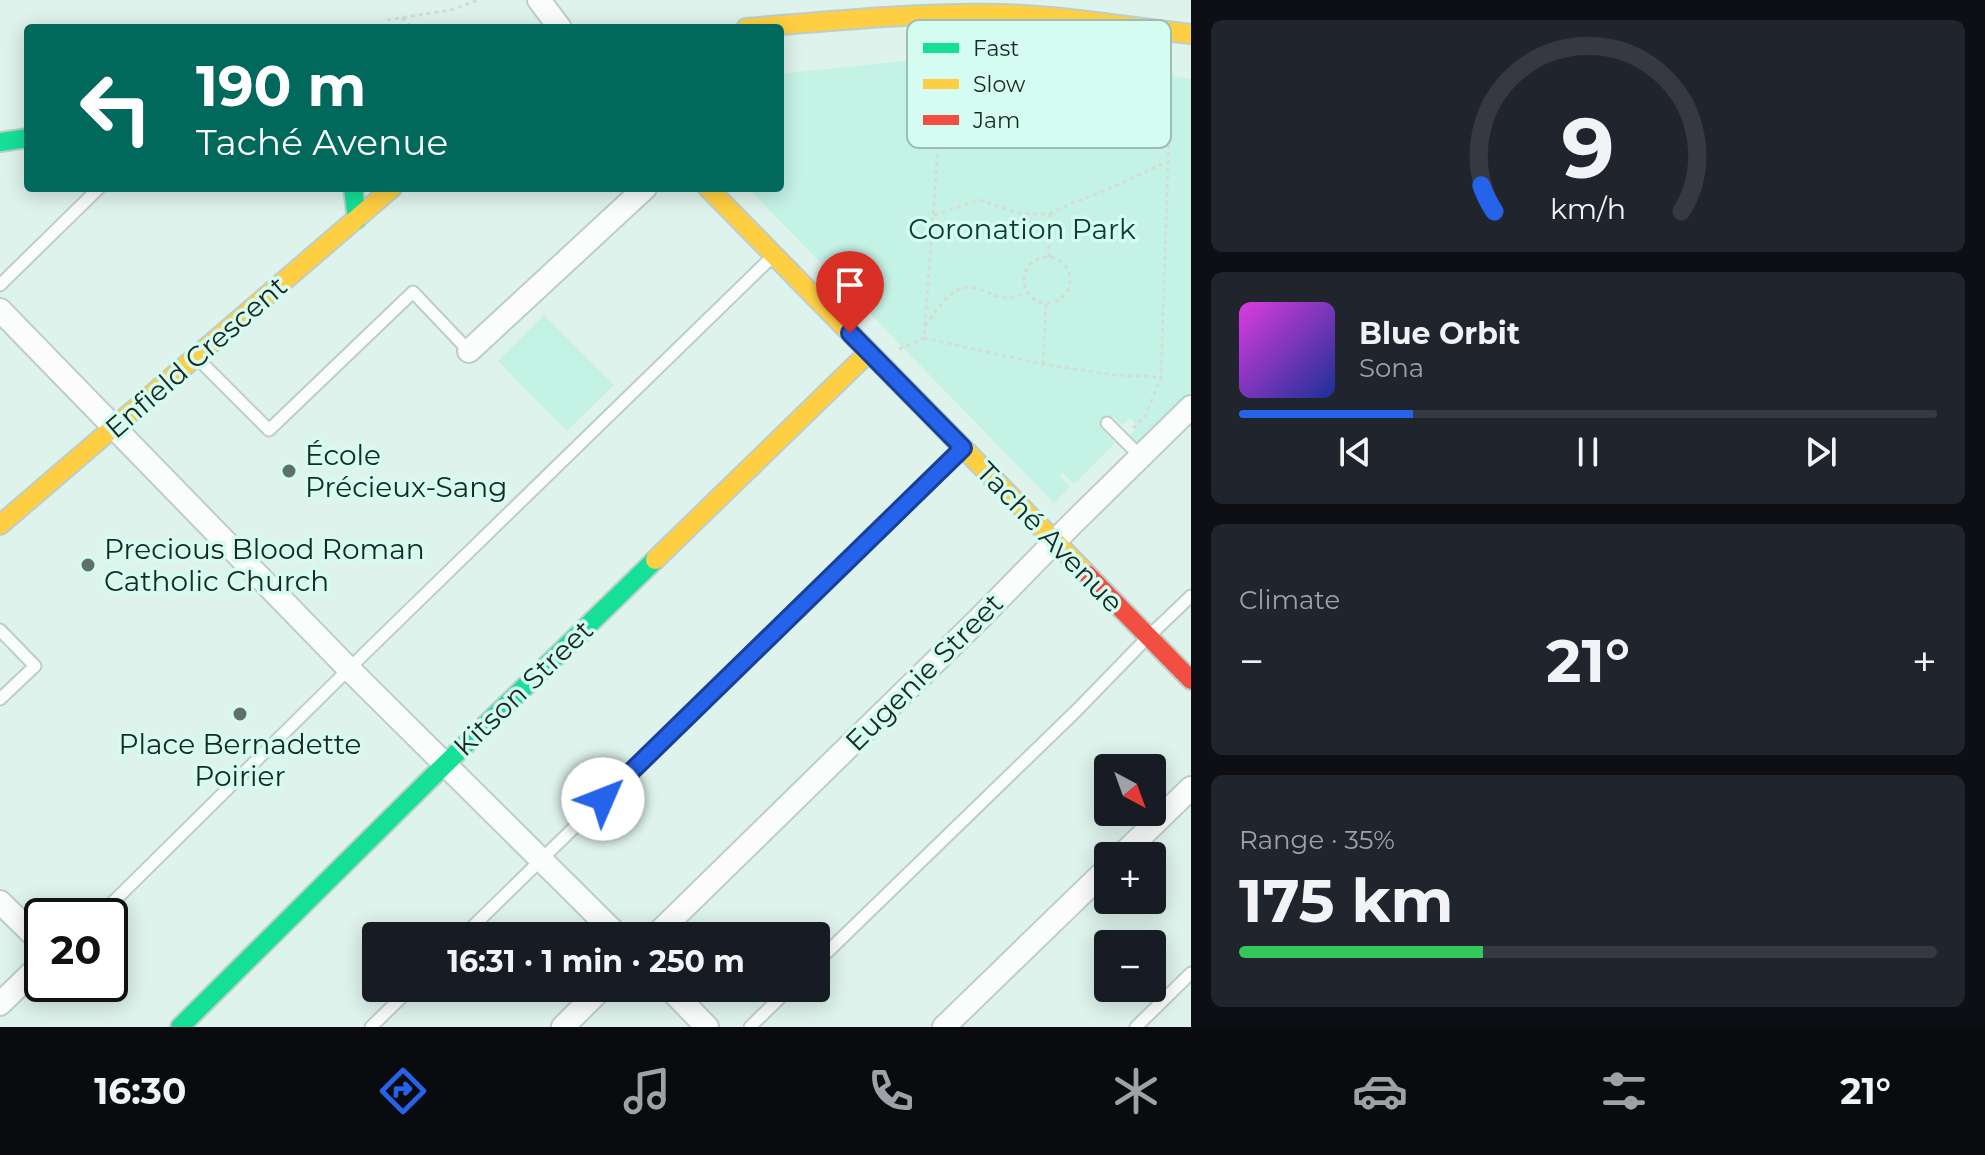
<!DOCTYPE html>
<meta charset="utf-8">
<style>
body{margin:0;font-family:Montserrat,sans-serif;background:#20242c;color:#f1f3f6;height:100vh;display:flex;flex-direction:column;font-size:30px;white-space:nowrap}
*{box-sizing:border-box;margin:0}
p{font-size:26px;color:#9ea1a6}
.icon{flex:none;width:44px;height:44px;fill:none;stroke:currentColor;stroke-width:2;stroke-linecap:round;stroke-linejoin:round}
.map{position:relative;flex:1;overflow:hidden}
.panel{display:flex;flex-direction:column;gap:20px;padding:20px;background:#0d0f14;width:794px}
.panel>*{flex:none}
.guide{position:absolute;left:24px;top:24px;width:760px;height:168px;border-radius:8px;box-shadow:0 4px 20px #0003;background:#00695c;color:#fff;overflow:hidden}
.needle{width:52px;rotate:139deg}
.controls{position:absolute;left:1094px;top:754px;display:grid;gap:16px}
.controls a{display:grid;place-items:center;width:72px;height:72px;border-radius:8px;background:#171b24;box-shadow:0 4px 20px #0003;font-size:40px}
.speed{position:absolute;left:24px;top:898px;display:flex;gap:16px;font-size:40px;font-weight:700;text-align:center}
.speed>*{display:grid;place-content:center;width:104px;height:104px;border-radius:50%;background:#171b24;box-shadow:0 4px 20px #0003;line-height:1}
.speed .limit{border:4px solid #111;border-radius:12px;background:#fff;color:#111}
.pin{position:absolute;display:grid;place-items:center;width:68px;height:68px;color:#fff;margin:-82px -34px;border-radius:50% 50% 50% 0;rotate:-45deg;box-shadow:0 0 8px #0007}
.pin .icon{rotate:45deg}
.me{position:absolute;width:88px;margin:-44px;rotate:46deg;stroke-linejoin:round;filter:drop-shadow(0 0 6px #0008)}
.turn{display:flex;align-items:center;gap:28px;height:168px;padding:0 40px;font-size:36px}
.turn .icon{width:104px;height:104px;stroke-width:2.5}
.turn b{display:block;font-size:56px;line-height:68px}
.big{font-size:60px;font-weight:700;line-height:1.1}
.panel .widget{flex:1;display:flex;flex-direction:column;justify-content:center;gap:12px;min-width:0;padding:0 28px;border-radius:12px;background:#20242c}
.panel .dial{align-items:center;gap:0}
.dial svg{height:208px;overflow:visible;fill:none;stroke:#363941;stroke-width:7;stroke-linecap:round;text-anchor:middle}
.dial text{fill:#f1f3f6;stroke:none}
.song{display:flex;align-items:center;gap:24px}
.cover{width:96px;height:96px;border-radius:12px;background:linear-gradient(135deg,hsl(300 70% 55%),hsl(230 70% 35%))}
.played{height:8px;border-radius:4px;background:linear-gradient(90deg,#2563eb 25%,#363941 25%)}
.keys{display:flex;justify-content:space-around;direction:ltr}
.heat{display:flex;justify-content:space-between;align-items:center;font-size:44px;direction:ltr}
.charge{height:12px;border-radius:6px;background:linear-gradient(90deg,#34c759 35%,#363941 0)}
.trip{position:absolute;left:362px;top:922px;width:468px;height:80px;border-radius:8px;background:#171b24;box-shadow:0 4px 20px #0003;font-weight:700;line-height:80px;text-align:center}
.menu{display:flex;height:128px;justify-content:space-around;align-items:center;background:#090b0e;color:#9ea1a6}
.menu .icon{width:56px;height:56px}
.menu .selected{color:#2563eb}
.menu b{font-size:36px;color:#f1f3f6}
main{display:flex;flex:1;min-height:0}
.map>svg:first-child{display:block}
.green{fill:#c4f2e4}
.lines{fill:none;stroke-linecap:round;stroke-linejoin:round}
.lane-casing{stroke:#bdcec9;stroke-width:15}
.street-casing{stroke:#bdcec9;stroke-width:26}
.fast-casing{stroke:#bdcec9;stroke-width:22}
.slow-casing{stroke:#bdcec9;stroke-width:22}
.jam-casing{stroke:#bdcec9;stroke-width:22}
.path{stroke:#d5dbd9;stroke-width:3;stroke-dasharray:4 4;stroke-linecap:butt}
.lane{stroke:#fafdfc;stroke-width:11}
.street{stroke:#fafdfc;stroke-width:22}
.fast{stroke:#16e098;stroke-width:18}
.slow{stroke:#ffcf43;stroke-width:18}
.jam{stroke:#f24e42;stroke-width:18}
.route-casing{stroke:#184099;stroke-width:20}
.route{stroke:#2563eb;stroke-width:14}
.poi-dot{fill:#5f6f6a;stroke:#d5fcf0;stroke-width:3}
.labels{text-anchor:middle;stroke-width:7;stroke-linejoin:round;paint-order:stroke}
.park-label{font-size:28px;fill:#073d32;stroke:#d5fcf0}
.street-label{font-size:28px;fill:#1a2824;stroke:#d5fcf0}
.poi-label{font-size:28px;fill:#1a2824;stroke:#d5fcf0;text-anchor:start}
.key{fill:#d5fcf0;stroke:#9dbcb3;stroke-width:2}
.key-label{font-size:22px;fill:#1a2824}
</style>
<main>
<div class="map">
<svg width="1191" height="1027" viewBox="0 0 1191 1027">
<rect width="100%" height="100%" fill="#def3ec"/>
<path class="green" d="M1043,58L1191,79V392L1140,442H1136L1128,437L1138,427L1130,418L1122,425L1112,416L1100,427L1115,443L1074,484L1063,473L1059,475L1070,487L1054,503L748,188H780V74L921,59Z
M544,315L614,385L567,431L498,361Z"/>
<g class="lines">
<defs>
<path id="lane" d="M0,285L99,188
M196,357L269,430L413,292L469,351
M1107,423L1140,456
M0,630L35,666L0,699
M99,916L367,651L773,256
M463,936L963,448
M816,963L1076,711L1148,637L1191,596
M371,1027L411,988
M750,1027L790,988
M1136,1027L1191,973"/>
<path id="street" d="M539,0L560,28
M0,310L349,669L618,936
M469,351L645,188
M1121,856L1191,788
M0,902L42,943
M655,936L981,617L1071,525L1191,407
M669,988L707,1027
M0,1004L42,963
M563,1027L602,988
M944,1027L1108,868"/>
<path id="fast" d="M0,142L28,138
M353,188L357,219
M180,1027L428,781L655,560"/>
<path id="slow" d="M746,28C831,21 917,12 1002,14C1066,16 1128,27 1191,34
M708,188L1087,574
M0,525L392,188
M655,560L869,352"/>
<path id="jam" d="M1087,574L1191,680"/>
</defs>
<use href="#lane" class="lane-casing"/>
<use href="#street" class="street-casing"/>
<use href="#fast" class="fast-casing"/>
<use href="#slow" class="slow-casing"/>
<use href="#jam" class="jam-casing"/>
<path class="path" d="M402,18L413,28
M387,20L451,10L479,0
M934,215L979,200L1021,214H1050L1063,207L1120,184L1166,162
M1049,257L1050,214
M1024 280a23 23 0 1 1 46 0a23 23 0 1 1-46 0Z
M925,326C933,316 940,304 949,296C979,270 996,313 1025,292
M924,338L1042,364L1114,375L1161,377
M899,349L924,338L939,134L921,55
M1043,364L1046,304
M1133,428L1145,417L1161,377L1171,72"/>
<use href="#lane" class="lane"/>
<use href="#street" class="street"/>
<use href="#fast" class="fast"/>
<use href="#slow" class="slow"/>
<use href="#jam" class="jam"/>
</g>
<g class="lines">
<defs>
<path id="route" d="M603,799L963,448L850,333"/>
</defs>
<use href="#route" class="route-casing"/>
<use href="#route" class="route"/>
</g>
<g class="poi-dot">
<circle cx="289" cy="471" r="8"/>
<circle cx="88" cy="565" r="8"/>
<circle cx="240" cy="714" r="8"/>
</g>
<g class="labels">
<g class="park-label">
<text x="1022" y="239">Coronation Park</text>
</g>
<g class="street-label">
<text transform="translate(196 357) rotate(-41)" y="10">Enfield Crescent</text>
<text transform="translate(1050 537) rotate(46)" y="10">Taché Avenue</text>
<text transform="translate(924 672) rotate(-45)" y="10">Eugenie Street</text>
<text transform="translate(523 688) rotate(-44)" y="10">Kitson Street</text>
</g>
<g class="poi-label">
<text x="305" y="465">École<tspan x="305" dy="32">Précieux-Sang</tspan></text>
<text x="104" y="559">Precious Blood Roman<tspan x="104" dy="32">Catholic Church</tspan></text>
<text x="240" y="754" text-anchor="middle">Place Bernadette<tspan x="240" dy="32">Poirier</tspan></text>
</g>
</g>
<rect x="907" y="20" width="264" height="128" rx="12" class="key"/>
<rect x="923" y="43" width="36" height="10" fill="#16e098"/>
<rect x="923" y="79" width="36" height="10" fill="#ffcf43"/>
<rect x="923" y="115" width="36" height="10" fill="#f24e42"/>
<g class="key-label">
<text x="973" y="56">Fast</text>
<text x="973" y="92">Slow</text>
<text x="973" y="128">Jam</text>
</g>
</svg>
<div class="controls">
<a><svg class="needle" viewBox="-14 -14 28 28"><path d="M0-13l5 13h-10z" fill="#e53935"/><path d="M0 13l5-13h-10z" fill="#9ea1a6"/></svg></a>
<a>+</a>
<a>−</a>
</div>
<div class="speed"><div class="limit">20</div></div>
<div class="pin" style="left:850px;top:333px;background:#d93025"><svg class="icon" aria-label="arrive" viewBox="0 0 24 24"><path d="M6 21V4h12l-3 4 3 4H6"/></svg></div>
<svg class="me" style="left:603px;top:799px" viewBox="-20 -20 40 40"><circle r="19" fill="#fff"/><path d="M0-13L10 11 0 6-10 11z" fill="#2563eb"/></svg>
<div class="trip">16:31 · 1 min · 250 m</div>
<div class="guide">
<div class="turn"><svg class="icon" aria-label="left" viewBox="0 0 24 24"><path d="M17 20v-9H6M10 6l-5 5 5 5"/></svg><div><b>190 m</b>Taché Avenue</div></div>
</div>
</div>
<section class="panel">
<div class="widget dial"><svg viewBox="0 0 100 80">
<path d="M14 69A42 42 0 1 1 86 69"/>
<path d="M14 69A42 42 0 0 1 9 59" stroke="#2563eb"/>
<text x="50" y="56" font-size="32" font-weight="700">9</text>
<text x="50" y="72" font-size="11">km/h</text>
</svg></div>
<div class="widget">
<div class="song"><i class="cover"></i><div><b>Blue Orbit</b><p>Sona</p></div></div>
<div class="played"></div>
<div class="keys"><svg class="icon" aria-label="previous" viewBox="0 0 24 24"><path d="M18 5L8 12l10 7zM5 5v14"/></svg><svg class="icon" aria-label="pause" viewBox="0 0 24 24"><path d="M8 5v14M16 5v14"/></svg><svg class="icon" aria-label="next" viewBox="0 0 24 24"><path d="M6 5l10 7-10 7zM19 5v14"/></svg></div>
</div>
<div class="widget"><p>Climate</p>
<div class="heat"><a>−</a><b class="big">21°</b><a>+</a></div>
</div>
<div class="widget"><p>Range · 35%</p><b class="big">175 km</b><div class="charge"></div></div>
</section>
</main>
<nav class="menu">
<b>16:30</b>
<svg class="icon selected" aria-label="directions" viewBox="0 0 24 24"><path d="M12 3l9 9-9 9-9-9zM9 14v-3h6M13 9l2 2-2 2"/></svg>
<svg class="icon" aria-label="music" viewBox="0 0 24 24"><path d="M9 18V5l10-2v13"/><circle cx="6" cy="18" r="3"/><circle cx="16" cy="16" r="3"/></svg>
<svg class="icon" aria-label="phone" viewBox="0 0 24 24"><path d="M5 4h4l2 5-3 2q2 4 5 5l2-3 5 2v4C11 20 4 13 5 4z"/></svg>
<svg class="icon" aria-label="climate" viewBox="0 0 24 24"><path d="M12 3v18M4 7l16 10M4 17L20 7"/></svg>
<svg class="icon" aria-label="car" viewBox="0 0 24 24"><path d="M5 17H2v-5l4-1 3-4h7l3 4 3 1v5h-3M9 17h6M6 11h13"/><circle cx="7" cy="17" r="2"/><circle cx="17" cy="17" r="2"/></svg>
<svg class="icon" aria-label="filters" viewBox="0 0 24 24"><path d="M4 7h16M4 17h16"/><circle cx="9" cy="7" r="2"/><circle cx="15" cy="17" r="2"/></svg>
<b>21°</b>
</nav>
